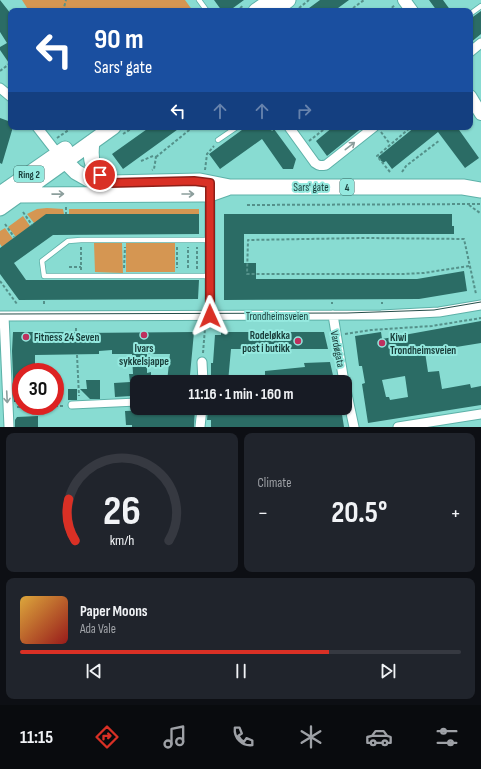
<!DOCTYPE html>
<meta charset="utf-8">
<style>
body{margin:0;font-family:"Sofia Sans Condensed",sans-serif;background:#20242c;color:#f1f3f6;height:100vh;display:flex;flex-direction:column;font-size:15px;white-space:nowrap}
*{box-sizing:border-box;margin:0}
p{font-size:13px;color:#9ea1a6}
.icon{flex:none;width:22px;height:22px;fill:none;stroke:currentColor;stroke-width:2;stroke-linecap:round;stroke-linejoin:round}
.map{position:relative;height:427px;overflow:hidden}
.sheet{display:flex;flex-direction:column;gap:6px;padding:6px;background:#0d0f14;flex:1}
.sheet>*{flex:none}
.top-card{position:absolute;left:8px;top:8px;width:465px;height:122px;border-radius:8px;box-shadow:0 1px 3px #0004;background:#1a4fa0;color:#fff;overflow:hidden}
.speed{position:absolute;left:12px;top:363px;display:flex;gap:8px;font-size:20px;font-weight:700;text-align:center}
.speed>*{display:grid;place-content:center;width:52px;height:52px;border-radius:50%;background:#171b24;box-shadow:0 1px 3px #0004;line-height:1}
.speed .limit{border:6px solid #d22;background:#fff;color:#111}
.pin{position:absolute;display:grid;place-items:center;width:34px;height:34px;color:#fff;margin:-17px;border:2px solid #fff;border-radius:50%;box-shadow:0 1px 4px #0007}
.me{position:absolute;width:44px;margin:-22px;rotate:359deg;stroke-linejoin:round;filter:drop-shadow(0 0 3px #0008)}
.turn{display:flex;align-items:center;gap:14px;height:84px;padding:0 20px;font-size:18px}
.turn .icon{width:52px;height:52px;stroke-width:2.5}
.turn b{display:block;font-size:28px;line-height:34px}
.lanes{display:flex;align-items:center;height:38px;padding:0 20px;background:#0003;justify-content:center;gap:20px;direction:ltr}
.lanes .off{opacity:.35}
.big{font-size:30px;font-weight:700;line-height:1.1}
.sheet .tile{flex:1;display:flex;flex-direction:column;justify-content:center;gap:6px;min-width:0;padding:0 14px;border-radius:8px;background:#20242c}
.sheet .dial{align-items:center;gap:0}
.dial svg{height:104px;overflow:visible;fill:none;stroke:#363941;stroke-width:7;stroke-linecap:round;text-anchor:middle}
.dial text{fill:#f1f3f6;stroke:none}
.song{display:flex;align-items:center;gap:12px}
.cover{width:48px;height:48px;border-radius:6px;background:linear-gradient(135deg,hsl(40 70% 55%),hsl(0 70% 35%))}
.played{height:4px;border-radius:2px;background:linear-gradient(90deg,#d93025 70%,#363941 70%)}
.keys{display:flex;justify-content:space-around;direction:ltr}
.heat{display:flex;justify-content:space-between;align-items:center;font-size:22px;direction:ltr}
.sheet .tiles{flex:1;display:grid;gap:6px;grid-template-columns:1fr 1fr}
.tile:last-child{grid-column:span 2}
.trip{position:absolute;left:130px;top:375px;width:222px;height:40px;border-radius:8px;background:#171b24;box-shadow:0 1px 3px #0004;font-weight:700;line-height:40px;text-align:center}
.tabs{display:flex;height:64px;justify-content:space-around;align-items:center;background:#090b0e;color:#9ea1a6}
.tabs .icon{width:28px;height:28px}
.tabs .current{color:#d93025}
.tabs b{font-size:18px;color:#f1f3f6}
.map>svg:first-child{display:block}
.green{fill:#d59652}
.building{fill:#2b6c65;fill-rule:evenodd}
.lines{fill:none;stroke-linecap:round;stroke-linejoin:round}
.service-casing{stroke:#5db1a8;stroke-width:6}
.pedestrian-casing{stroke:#5db1a8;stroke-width:9}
.minor-casing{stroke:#5db1a8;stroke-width:11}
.tertiary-casing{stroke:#5db1a8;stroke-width:14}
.primary-casing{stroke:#5db1a8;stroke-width:17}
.path{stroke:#54918a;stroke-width:2;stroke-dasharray:3 2;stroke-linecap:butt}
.service{stroke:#fff;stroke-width:4.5}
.pedestrian{stroke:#fff;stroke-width:7}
.minor{stroke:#fff;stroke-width:9}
.tertiary{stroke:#fff;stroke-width:12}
.primary{stroke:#fff;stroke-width:15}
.tram{stroke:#264e4a;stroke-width:1}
.oneway{stroke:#8c9e9c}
.route-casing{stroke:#8d1f18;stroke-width:10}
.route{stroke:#d93025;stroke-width:7}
.poi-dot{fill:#be305e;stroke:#95e9df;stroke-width:1.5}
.labels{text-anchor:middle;stroke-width:4;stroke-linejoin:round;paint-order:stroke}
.shield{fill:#95e9df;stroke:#3e706b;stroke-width:1}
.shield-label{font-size:10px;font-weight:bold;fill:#193c39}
.street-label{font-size:11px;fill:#193c39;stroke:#95e9df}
.poi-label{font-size:11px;font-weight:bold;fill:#193c39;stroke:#95e9df;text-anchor:start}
</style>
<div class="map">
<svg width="481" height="427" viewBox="0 0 481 427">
<rect width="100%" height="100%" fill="#88dcd2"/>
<path class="green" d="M22,0H185L193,11H29Z
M47,208L63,209L64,214L34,223L27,214L37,209Z
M69,209H199V214H69Z
M23,216L30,226L16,237L8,227Z
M5,228L13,239L2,247L0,244V231Z
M126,242H175V272H126Z
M94,243H122L123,273L95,272Z"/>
<path class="building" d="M0,0L11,14V66L0,50V47L7,43L0,32Z
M214,0H244L229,11H222Z
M320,0H349L334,11H305Z
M429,0H443L451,11H437Z
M481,11V34L470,43V19Z
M0,118L11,122V127H13L2,164L0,163Z
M150,127H181L123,169L112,154Z
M246,127H269L272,131L274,129L296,159L293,169H283L262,139L220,169L209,154Z
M333,127H363L327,156L316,141Z
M415,127H457L479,158L465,168L438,132L392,169L386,161L383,163L378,157Z
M46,214H199V234L53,235L14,263L26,280H199L198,299L19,300L0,274V248Z
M224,214H452V226H454V234H244V263H256V279H417L464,271L467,291L419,299L224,300Z
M481,321V343L425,352L428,372L439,371L442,389L470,384L471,388L481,386V405L368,423L362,384L365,383L362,366H359L355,336L381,332L382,339ZM405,376L408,397L390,400L389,397H386L382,380Z
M13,332H80V333L194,332L190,375L185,376V382H167L170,354H147V373L151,372V382H131V396L115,397L114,383L130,382L129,374H133L132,354H112V350L99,351V354L35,355V372H21V402H14L12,351Z
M221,332H324L328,349H231L228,382H211V363H213L215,335H221Z
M330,362L334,380L317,382H265V371L305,367L304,363Z
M86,380H100V399H90L80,389H87Z
M68,389H77V400H68Z
M195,408L194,427H132V425H126L125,411Z
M208,408H341L344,427H211V420H207Z
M38,416V427H15V420L17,417Z"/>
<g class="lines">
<defs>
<path id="service" d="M199,0L207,11
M470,14L481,6
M218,140L237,127
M210,276H44L42,261L68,241L81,240H210"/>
<path id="pedestrian" d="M72,405L137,402"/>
<path id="minor" d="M470,52L481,43
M0,88L11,97
M37,127L58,154
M289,127L315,163C319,166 321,166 326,165L374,127
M210,189V316
M333,315L344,382
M0,316L381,315L439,312L481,305
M4,316L9,427
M202,362L203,382
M345,385L354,427
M200,427L202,408
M398,427L481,414"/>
<path id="tertiary" d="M404,0L412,11
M470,96L481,114"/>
<path id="primary" d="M256,11L272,0
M273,11L288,0
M92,142C89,164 93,169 110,183
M58,154L76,172L92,181L110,183L200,181L230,187H463L481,190
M0,194L65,149
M19,195L202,194H210L227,188
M0,208L113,127"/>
</defs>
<use href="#service" class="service-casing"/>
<use href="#pedestrian" class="pedestrian-casing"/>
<use href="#minor" class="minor-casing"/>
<use href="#tertiary" class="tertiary-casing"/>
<use href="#primary" class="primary-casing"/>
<path class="path" d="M299,8L309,0
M63,11L66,0
M236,11L244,5
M349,11L364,0
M388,11L395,5
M0,71L9,64
M147,127H148
M381,132L390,144
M123,134L134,127
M57,138L73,127
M309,141L327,127
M156,157L193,127
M141,161L153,156L156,157L154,169L152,170
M205,170L207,154L214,146
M390,172L377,156L411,127
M402,172L406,166L440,140
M247,205L481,204
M469,205L480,213
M66,207V214
M23,212L32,225
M5,224L14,237
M177,247V268
M469,266L424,273L402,274H247L248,240L365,238L464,239L476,294
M69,267H81
M124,268L125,247
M188,268V247
M197,269V247
M81,270V246
M0,281L17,304
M332,302V304
M382,302V304
M44,304V300
M76,328V331
M345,334L371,330L432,326L481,318
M203,353L205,328
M77,355L79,396
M55,406H64
M17,407L43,406"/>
<use href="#service" class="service"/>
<use href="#pedestrian" class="pedestrian"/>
<use href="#minor" class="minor"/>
<use href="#tertiary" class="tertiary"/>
<use href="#primary" class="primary"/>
<path class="tram" d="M0,314L347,313L434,310L481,302"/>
</g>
<defs><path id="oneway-shaft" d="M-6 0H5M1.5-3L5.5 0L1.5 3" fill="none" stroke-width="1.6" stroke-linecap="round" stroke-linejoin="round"/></defs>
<g class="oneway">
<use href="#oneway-shaft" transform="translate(350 146) rotate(-38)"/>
<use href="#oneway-shaft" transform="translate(58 194) rotate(-1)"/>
<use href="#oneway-shaft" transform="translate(188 194)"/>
<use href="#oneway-shaft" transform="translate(7 397) rotate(87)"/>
</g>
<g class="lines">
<defs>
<path id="route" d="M100,175L110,183L194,181L210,183V316"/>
</defs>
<use href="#route" class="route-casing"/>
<use href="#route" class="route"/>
</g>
<g class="poi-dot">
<circle cx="144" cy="335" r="4"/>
<circle cx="26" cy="337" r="4"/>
<circle cx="298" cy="341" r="4"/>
<circle cx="382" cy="343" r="4"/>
</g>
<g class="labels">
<g class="shield">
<rect x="14" y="166" width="30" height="16" rx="3"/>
<rect x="340" y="179" width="14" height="16" rx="3"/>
</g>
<g class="shield-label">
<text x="29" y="178">Ring 2</text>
<text x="347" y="191">4</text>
</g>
<g class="street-label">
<text x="311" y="191">Sars' gate</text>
<text x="277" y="320">Trondheimsveien</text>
<text transform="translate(338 349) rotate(79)" y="4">Vardøgata</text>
</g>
<g class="poi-label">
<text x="290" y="339" text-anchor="end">Rodeløkka<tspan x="290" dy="13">post i butikk</tspan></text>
<text x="34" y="341">Fitness 24 Seven</text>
<text x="390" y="341">Kiwi<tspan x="390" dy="13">Trondheimsveien</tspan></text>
<text x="144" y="352" text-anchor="middle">Ivars<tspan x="144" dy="13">sykkelsjappe</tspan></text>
</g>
</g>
</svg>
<div class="speed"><div class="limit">30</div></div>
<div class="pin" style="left:100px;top:175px;background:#d93025"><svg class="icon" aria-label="arrive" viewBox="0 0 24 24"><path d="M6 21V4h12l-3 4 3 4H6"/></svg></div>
<svg class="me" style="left:210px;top:316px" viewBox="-20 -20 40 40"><path d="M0-17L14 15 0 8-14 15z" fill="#d93025" stroke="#fff" stroke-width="4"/></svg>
<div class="trip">11:16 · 1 min · 160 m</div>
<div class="top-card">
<div class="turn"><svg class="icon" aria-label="left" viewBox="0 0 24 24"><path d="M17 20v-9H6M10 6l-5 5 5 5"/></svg><div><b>90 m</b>Sars' gate</div></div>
<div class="lanes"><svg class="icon" aria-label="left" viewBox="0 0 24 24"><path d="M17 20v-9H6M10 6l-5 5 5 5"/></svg><svg class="icon off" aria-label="ahead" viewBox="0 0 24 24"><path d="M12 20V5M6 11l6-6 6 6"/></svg><svg class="icon off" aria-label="ahead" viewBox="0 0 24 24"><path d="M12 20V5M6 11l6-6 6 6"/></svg><svg class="icon off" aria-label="right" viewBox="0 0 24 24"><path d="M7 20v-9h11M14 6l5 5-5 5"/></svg></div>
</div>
</div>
<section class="sheet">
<div class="tiles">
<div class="tile dial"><svg viewBox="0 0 100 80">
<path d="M14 69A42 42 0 1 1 86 69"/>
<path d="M14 69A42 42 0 0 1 9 37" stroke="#d93025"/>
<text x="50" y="56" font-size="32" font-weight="700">26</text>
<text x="50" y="72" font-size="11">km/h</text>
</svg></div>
<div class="tile"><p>Climate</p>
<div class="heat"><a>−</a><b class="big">20.5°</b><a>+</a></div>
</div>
<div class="tile">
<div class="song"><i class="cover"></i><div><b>Paper Moons</b><p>Ada Vale</p></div></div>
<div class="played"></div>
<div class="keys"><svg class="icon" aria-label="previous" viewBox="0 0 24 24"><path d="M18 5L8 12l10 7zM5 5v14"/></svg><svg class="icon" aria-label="pause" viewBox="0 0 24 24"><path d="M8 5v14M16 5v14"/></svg><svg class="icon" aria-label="next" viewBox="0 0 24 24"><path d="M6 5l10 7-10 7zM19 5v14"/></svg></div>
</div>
</div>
</section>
<nav class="tabs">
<b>11:15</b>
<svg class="icon current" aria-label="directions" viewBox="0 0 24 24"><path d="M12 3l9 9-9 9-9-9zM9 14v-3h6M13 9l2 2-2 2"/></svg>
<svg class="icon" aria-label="music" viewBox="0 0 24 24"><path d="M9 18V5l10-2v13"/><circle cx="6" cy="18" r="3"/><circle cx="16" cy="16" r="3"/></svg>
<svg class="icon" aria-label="phone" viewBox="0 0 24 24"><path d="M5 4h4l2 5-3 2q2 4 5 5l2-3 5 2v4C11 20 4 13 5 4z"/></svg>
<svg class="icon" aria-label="climate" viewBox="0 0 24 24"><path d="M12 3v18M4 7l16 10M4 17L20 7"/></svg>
<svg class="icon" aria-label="car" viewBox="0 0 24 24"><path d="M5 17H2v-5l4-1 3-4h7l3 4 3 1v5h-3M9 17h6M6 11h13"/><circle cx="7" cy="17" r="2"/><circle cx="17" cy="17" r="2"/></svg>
<svg class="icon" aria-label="filters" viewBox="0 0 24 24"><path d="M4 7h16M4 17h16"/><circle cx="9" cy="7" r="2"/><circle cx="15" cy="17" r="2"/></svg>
</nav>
